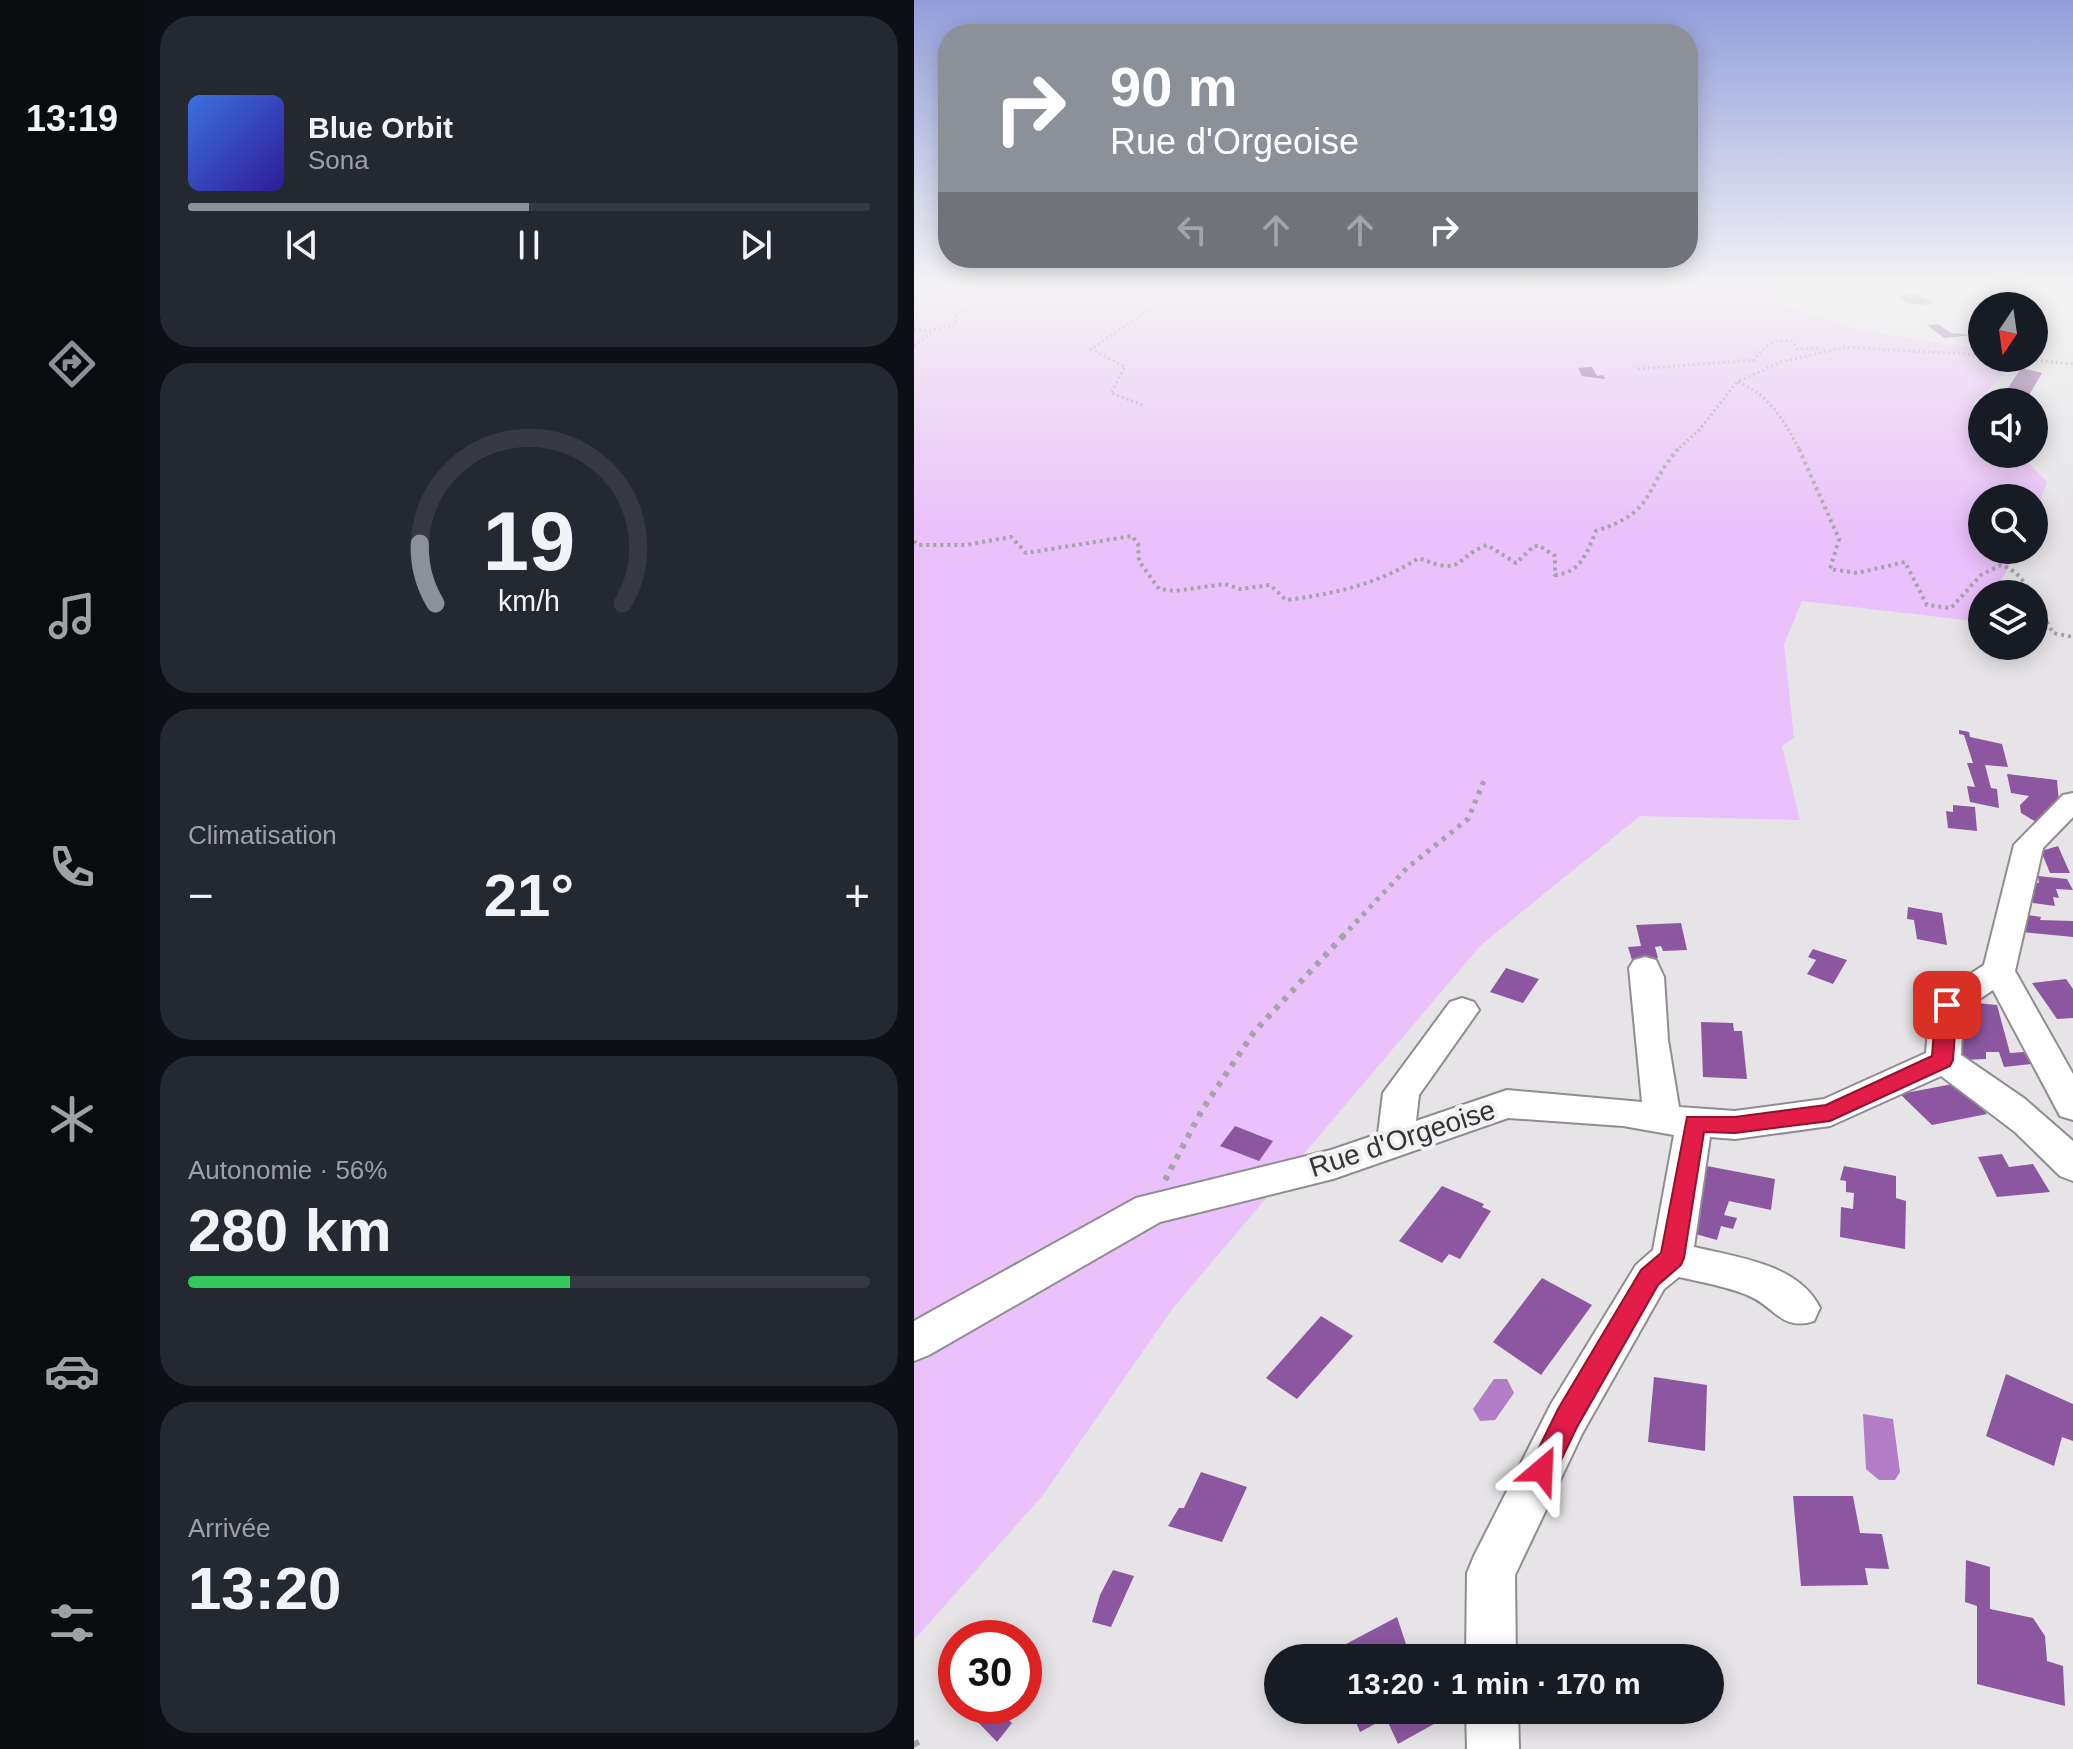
<!DOCTYPE html>
<html lang="fr">
<meta charset="utf-8">
<style>
body{margin:0;font-family:Arial,sans-serif;background:#242831;color:#f1f3f6;height:100vh;display:flex;flex-direction:column;font-size:30px;white-space:nowrap}
*{box-sizing:border-box;margin:0}
p{font-size:26px;color:#9ea1a6}
.icon{flex:none;width:44px;height:44px;fill:none;stroke:currentColor;stroke-width:2;stroke-linecap:round;stroke-linejoin:round}
.map{position:relative;flex:1;overflow:hidden}
.side{display:flex;flex-direction:column;gap:16px;padding:16px;background:#0d0f14;width:770px}
.side>*{flex:none}
.hud{position:absolute;left:24px;top:24px;width:760px;height:244px;border-radius:32px;box-shadow:0 4px 20px #0003;background:#8c9099;color:#fff;overflow:hidden}
.needle{width:52px;rotate:193deg}
.controls{position:absolute;left:1054px;top:292px;display:grid;gap:16px}
.controls a{display:grid;place-items:center;width:80px;height:80px;border-radius:50%;background:#171b24;box-shadow:0 4px 20px #0003;font-size:40px}
.speed{position:absolute;left:24px;top:1620px;display:flex;gap:16px;font-size:40px;font-weight:700;text-align:center}
.speed>*{display:grid;place-content:center;width:104px;height:104px;border-radius:50%;background:#171b24;box-shadow:0 4px 20px #0003;line-height:1}
.speed .limit{border:12px solid #d22;background:#fff;color:#111}
.pin{position:absolute;display:grid;place-items:center;width:68px;height:68px;color:#fff;margin:-34px;border-radius:16px;box-shadow:0 4px 12px #0006}
.me{position:absolute;width:88px;margin:-44px;rotate:26deg;stroke-linejoin:round;filter:drop-shadow(0 0 6px #0008)}
.turn{display:flex;align-items:center;gap:28px;height:168px;padding:0 40px;font-size:36px}
.turn .icon{width:104px;height:104px;stroke-width:2.5}
.turn b{display:block;font-size:56px;line-height:68px}
.lanes{display:flex;align-items:center;height:76px;padding:0 40px;background:#0003;justify-content:center;gap:40px;direction:ltr}
.lanes .off{opacity:.35}
.big{font-size:60px;font-weight:800;line-height:1.1}
.side .widget{flex:1;display:flex;flex-direction:column;justify-content:center;gap:12px;min-width:0;padding:0 28px;border-radius:32px;background:#242831}
.side .dial{align-items:center;gap:0}
.dial svg{height:208px;overflow:visible;fill:none;stroke:#363941;stroke-width:7;stroke-linecap:round;text-anchor:middle}
.dial text{fill:#f1f3f6;stroke:none}
.song{display:flex;align-items:center;gap:24px}
.cover{width:96px;height:96px;border-radius:12px;background:linear-gradient(135deg,hsl(220 70% 55%),hsl(250 70% 35%))}
.played{height:8px;border-radius:4px;background:linear-gradient(90deg,#8c9099 50%,#363941 50%)}
.keys{display:flex;justify-content:space-around;direction:ltr}
.heat{display:flex;justify-content:space-between;align-items:center;font-size:44px;direction:ltr}
.charge{height:12px;border-radius:6px;background:linear-gradient(90deg,#34c759 56%,#363941 0)}
.trip{position:absolute;left:350px;top:1644px;width:460px;height:80px;border-radius:40px;background:#171b24;box-shadow:0 4px 20px #0003;font-weight:800;line-height:80px;text-align:center}
main{display:flex;flex:1;min-height:0}
.tabs{display:flex;flex-direction:column;width:144px;justify-content:space-around;align-items:center;background:#090b0e;color:#9ea1a6}
.tabs .icon{width:56px;height:56px}
.tabs .active{color:#8c9099}
.tabs b{font-size:36px;color:#f1f3f6}
.map>svg:first-child{display:block}
.green{fill:#eac1fa}
.water{fill:#b27cc7}
.building{fill:#8c57a0}
.lines{fill:none;stroke-linecap:round;stroke-linejoin:round}
.minor-casing{stroke:#8f8d90;stroke-width:4}
.path-far4{stroke:#a5a3a6;stroke-width:3;stroke-dasharray:2 3;stroke-linecap:butt}
.path-far3{stroke:#a5a3a6;stroke-width:4;stroke-dasharray:3 4;stroke-linecap:butt}
.path-far2{stroke:#a5a3a6;stroke-width:5;stroke-dasharray:4 6;stroke-linecap:butt}
.path-far1{stroke:#a5a3a6;stroke-width:6;stroke-dasharray:5 7;stroke-linecap:butt}
.path{stroke:#a5a3a6;stroke-width:8;stroke-dasharray:6 9;stroke-linecap:butt}
.minor{fill:#fff;fill-rule:evenodd}
.route{fill:#e11d48;stroke:#92132f;stroke-width:2}
.labels{text-anchor:middle;stroke-width:8;stroke-linejoin:round;paint-order:stroke}
.near-street-label{font-size:28px;fill:#353435;stroke:#f4f1f5}
</style>
<main>
<nav class="tabs">
<b>13:19</b>
<svg class="icon active" aria-label="directions" viewBox="0 0 24 24"><path d="M12 3l9 9-9 9-9-9zM9 14v-3h6M13 9l2 2-2 2"/></svg>
<svg class="icon" aria-label="music" viewBox="0 0 24 24"><path d="M9 18V5l10-2v13"/><circle cx="6" cy="18" r="3"/><circle cx="16" cy="16" r="3"/></svg>
<svg class="icon" aria-label="phone" viewBox="0 0 24 24"><path d="M5 4h4l2 5-3 2q2 4 5 5l2-3 5 2v4C11 20 4 13 5 4z"/></svg>
<svg class="icon" aria-label="climate" viewBox="0 0 24 24"><path d="M12 3v18M4 7l16 10M4 17L20 7"/></svg>
<svg class="icon" aria-label="car" viewBox="0 0 24 24"><path d="M5 17H2v-5l4-1 3-4h7l3 4 3 1v5h-3M9 17h6M6 11h13"/><circle cx="7" cy="17" r="2"/><circle cx="17" cy="17" r="2"/></svg>
<svg class="icon" aria-label="filters" viewBox="0 0 24 24"><path d="M4 7h16M4 17h16"/><circle cx="9" cy="7" r="2"/><circle cx="15" cy="17" r="2"/></svg>
</nav>
<section class="side">
<div class="widget">
<div class="song"><i class="cover"></i><div><b>Blue Orbit</b><p>Sona</p></div></div>
<div class="played"></div>
<div class="keys"><svg class="icon" aria-label="previous" viewBox="0 0 24 24"><path d="M18 5L8 12l10 7zM5 5v14"/></svg><svg class="icon" aria-label="pause" viewBox="0 0 24 24"><path d="M8 5v14M16 5v14"/></svg><svg class="icon" aria-label="next" viewBox="0 0 24 24"><path d="M6 5l10 7-10 7zM19 5v14"/></svg></div>
</div>
<div class="widget dial"><svg viewBox="0 0 100 80">
<path d="M14 69A42 42 0 1 1 86 69"/>
<path d="M14 69A42 42 0 0 1 8 46" stroke="#8c9099"/>
<text x="50" y="56" font-size="32" font-weight="700">19</text>
<text x="50" y="72" font-size="11">km/h</text>
</svg></div>
<div class="widget"><p>Climatisation</p>
<div class="heat"><a>−</a><b class="big">21°</b><a>+</a></div>
</div>
<div class="widget"><p>Autonomie · 56%</p><b class="big">280 km</b><div class="charge"></div></div>
<div class="widget"><p>Arrivée</p><b class="big">13:20</b></div>
</section>
<div class="map">
<svg width="1159" height="1749" viewBox="0 0 1159 1749">
<rect width="100%" height="100%" fill="#e6e4e7"/>
<path class="green" d="M0,285H852L870,305L944,330L1068,349V358H1108L1058,404L1068,414V454H1106L1133,482L1120,517V498H1068V550H1105L1079,594H1068V622L888,601L870,644L880,738L868,746L886,820L726,816L567,945L259,1308L129,1495L0,1640Z"/>
<path class="water" d="M580,1379H593L600,1393L581,1420L566,1421L559,1409Z
M949,1414L979,1419L986,1472L981,1480H965L952,1469Z"/>
<path class="building" d="M1003,294L1006,297L1020,302L1013,305L992,303L985,295Z
M1024,324L1037,333L1058,335L1030,338L1013,325Z
M678,367L683,376L689,375L691,379L668,376L664,368Z
M1107,368L1128,373L1111,402H1085Z
M1045,730L1055,732L1056,737L1088,744L1094,767L1071,765L1077,788L1083,789L1085,808L1056,802L1053,786L1061,787L1053,763H1059L1050,735L1045,734Z
M1093,774L1143,780L1145,803L1124,823L1107,813L1106,805L1115,796L1097,793Z
M1039,805L1061,807L1063,831L1034,828L1032,811L1039,812Z
M1144,846L1156,873H1136L1127,851Z
M1124,876L1153,879L1159,890L1142,889L1145,898L1139,897L1141,906L1119,903L1116,882L1125,883Z
M994,907L1028,913L1033,945L1003,939L1000,920L993,919Z
M1108,914L1127,917L1126,920L1159,921V937L1108,932Z
M767,923L773,950L749,951L747,946L741,947L744,958L718,960L714,947L727,946L722,925Z
M899,949L933,960L919,984L893,974L902,960L894,957Z
M592,968L625,979L609,1003L576,992Z
M1152,979L1159,989V1018L1143,1019L1118,983Z
M1062,1003L1083,1005L1096,1053L1110,1052L1117,1064L1090,1067L1085,1052H1072V1059L1049,1060L1044,1044L1047,1016L1065,1017Z
M787,1022L819,1023L820,1031H828L833,1079L789,1077Z
M1044,1083L1073,1114L1018,1125L986,1094Z
M321,1126L359,1141L345,1161L306,1146Z
M1088,1154L1095,1167L1119,1164L1136,1192L1083,1197L1064,1157Z
M793,1166L861,1179L857,1210L815,1201L810,1215L823,1218L819,1229L807,1226L803,1240L771,1231L788,1193Z
M930,1166L982,1176V1198L992,1201L991,1249L926,1237L927,1207L939,1209L940,1193L932,1192V1181L926,1180Z
M528,1186L570,1204L568,1207L577,1211L546,1259L535,1254L528,1263L485,1241Z
M628,1278L678,1305L627,1375L579,1342Z
M407,1316L439,1336L383,1399L352,1378Z
M1092,1374L1159,1404V1441L1148,1437L1140,1466L1072,1436Z
M740,1377L793,1385L791,1451L734,1442Z
M287,1472L333,1487L308,1542L254,1526L265,1508H270Z
M879,1496H939L946,1533L968,1534L975,1569L951,1568L954,1585L887,1586Z
M1052,1560L1076,1567V1609L1119,1618L1131,1636L1133,1661L1149,1666L1151,1706L1063,1684V1606L1051,1602Z
M199,1570L220,1576L197,1627L178,1622L186,1595Z
M483,1617L494,1650L481,1658H417L415,1653Z
M62,1706H78L98,1723L83,1742L55,1713Z
M437,1710H522L527,1720L484,1744L472,1718L446,1732Z"/>
<g class="lines">
<defs>
<path id="minor" d="M1159,793V817L1129,848L1101,971L1159,1074V1120L1146,1116L1079,990L1049,1010L1047,1055L1111,1099L1159,1141V1181L1146,1176L1101,1132L1027,1076L916,1126L821,1139L796,1137L780,1247C822,1257 885,1264 906,1308L900,1321C867,1332 860,1305 833,1295C811,1286 787,1282 765,1277L750,1289L669,1432L601,1575L602,1658H552L553,1573L560,1556L637,1404L722,1265L739,1250L760,1135L709,1126L594,1118L419,1179L246,1222L15,1355L0,1361V1321L222,1198L417,1150L464,1134L469,1093L536,1002L548,998L560,1002L565,1010L505,1095L502,1121L593,1090L728,1102L715,968L720,960L731,957L742,960L750,977L754,1040L765,1107L821,1111L910,1099L1012,1053L1016,1005L1021,997L1070,965L1100,845L1149,795Z
M552,1710H604L605,1749H553Z"/>
</defs>
<use href="#minor" class="minor-casing"/>
<path class="path-far4" d="M200,285L255,296L177,349L211,367L197,393L229,405
M0,330H19L42,324V315L50,309L43,304L71,285
M0,346L19,331
M929,347L1068,355
M1102,358L1159,364
M724,369L840,360C849,346 862,338 878,341L883,349L907,348
M824,382C855,394 871,422 886,451
M762,451L785,430L823,382L867,362L931,347"/>
<path class="path-far3" d="M885,449L925,539L916,569L943,573L991,562L1013,605L1037,608L1067,575L1087,565C1103,570 1109,581 1118,594
M0,541L4,545H51L97,537L112,553L218,536L224,544L225,561L245,589L261,591L311,584L326,589L356,585L372,600C420,594 464,584 505,558C551,577 539,558 573,545L602,563L620,546H626L641,556V575C667,573 673,552 682,531C743,511 728,491 764,449
M1120,597L1139,633L1159,637"/>
<path class="path-far2" d="M428,937L493,868L554,819L572,776"/>
<path class="path-far1" d="M251,1180L288,1110L340,1032L430,935"/>
<path class="path" d="M0,1741L4,1749"/>
<use href="#minor" class="minor"/>
</g>
<linearGradient id="sky" x2="0" y2="1"><stop stop-color="#929edb"/><stop offset="0.54" stop-color="#f4f3f4"/><stop offset="1" stop-color="#f4f3f4" stop-opacity="0"/></linearGradient>
<rect width="1159" height="530" fill="url(#sky)"/>
<path class="route" d="M1033,998L1040,1000L1043,1005L1039,1060L1036,1066L916,1121L821,1133L790,1132L770,1258L767,1265L744,1285L663,1427L638,1479L628,1483L618,1479L614,1470L644,1409L727,1270L747,1253L773,1117H821L912,1105L1018,1056L1022,1005L1025,1000Z"/>
<g class="labels">
<g class="near-street-label">
<text transform="translate(488 1138) rotate(-18)" y="10">Rue d'Orgeoise</text>
</g>
</g>
</svg>
<div class="controls">
<a><svg class="needle" viewBox="-14 -14 28 28"><path d="M0-13l5 13h-10z" fill="#e53935"/><path d="M0 13l5-13h-10z" fill="#9ea1a6"/></svg></a>
<a><svg class="icon" aria-label="sound" viewBox="0 0 24 24"><path d="M4 9h4l5-4v14l-5-4H4zM17 9q2 3 0 6"/></svg></a>
<a><svg class="icon" aria-label="search" viewBox="0 0 24 24"><circle cx="10" cy="10" r="6"/><path d="M15 15l6 6"/></svg></a>
<a><svg class="icon" aria-label="layers" viewBox="0 0 24 24"><path d="M12 4l9 5-9 5-9-5zM3 14l9 5 9-5"/></svg></a>
</div>
<div class="speed"><div class="limit">30</div></div>
<div class="pin" style="left:1033px;top:1005px;background:#d93025"><svg class="icon" aria-label="arrive" viewBox="0 0 24 24"><path d="M6 21V4h12l-3 4 3 4H6"/></svg></div>
<svg class="me" style="left:628px;top:1470px" viewBox="-20 -20 40 40"><path d="M0-17L14 15 0 8-14 15z" fill="#e11d48" stroke="#fff" stroke-width="4"/></svg>
<div class="trip">13:20 · 1 min · 170 m</div>
<div class="hud">
<div class="turn"><svg class="icon" aria-label="right" viewBox="0 0 24 24"><path d="M7 20v-9h11M14 6l5 5-5 5"/></svg><div><b>90 m</b>Rue d'Orgeoise</div></div>
<div class="lanes"><svg class="icon off" aria-label="left" viewBox="0 0 24 24"><path d="M17 20v-9H6M10 6l-5 5 5 5"/></svg><svg class="icon off" aria-label="ahead" viewBox="0 0 24 24"><path d="M12 20V5M6 11l6-6 6 6"/></svg><svg class="icon off" aria-label="ahead" viewBox="0 0 24 24"><path d="M12 20V5M6 11l6-6 6 6"/></svg><svg class="icon" aria-label="right" viewBox="0 0 24 24"><path d="M7 20v-9h11M14 6l5 5-5 5"/></svg></div>
</div>
</div>
</main>
